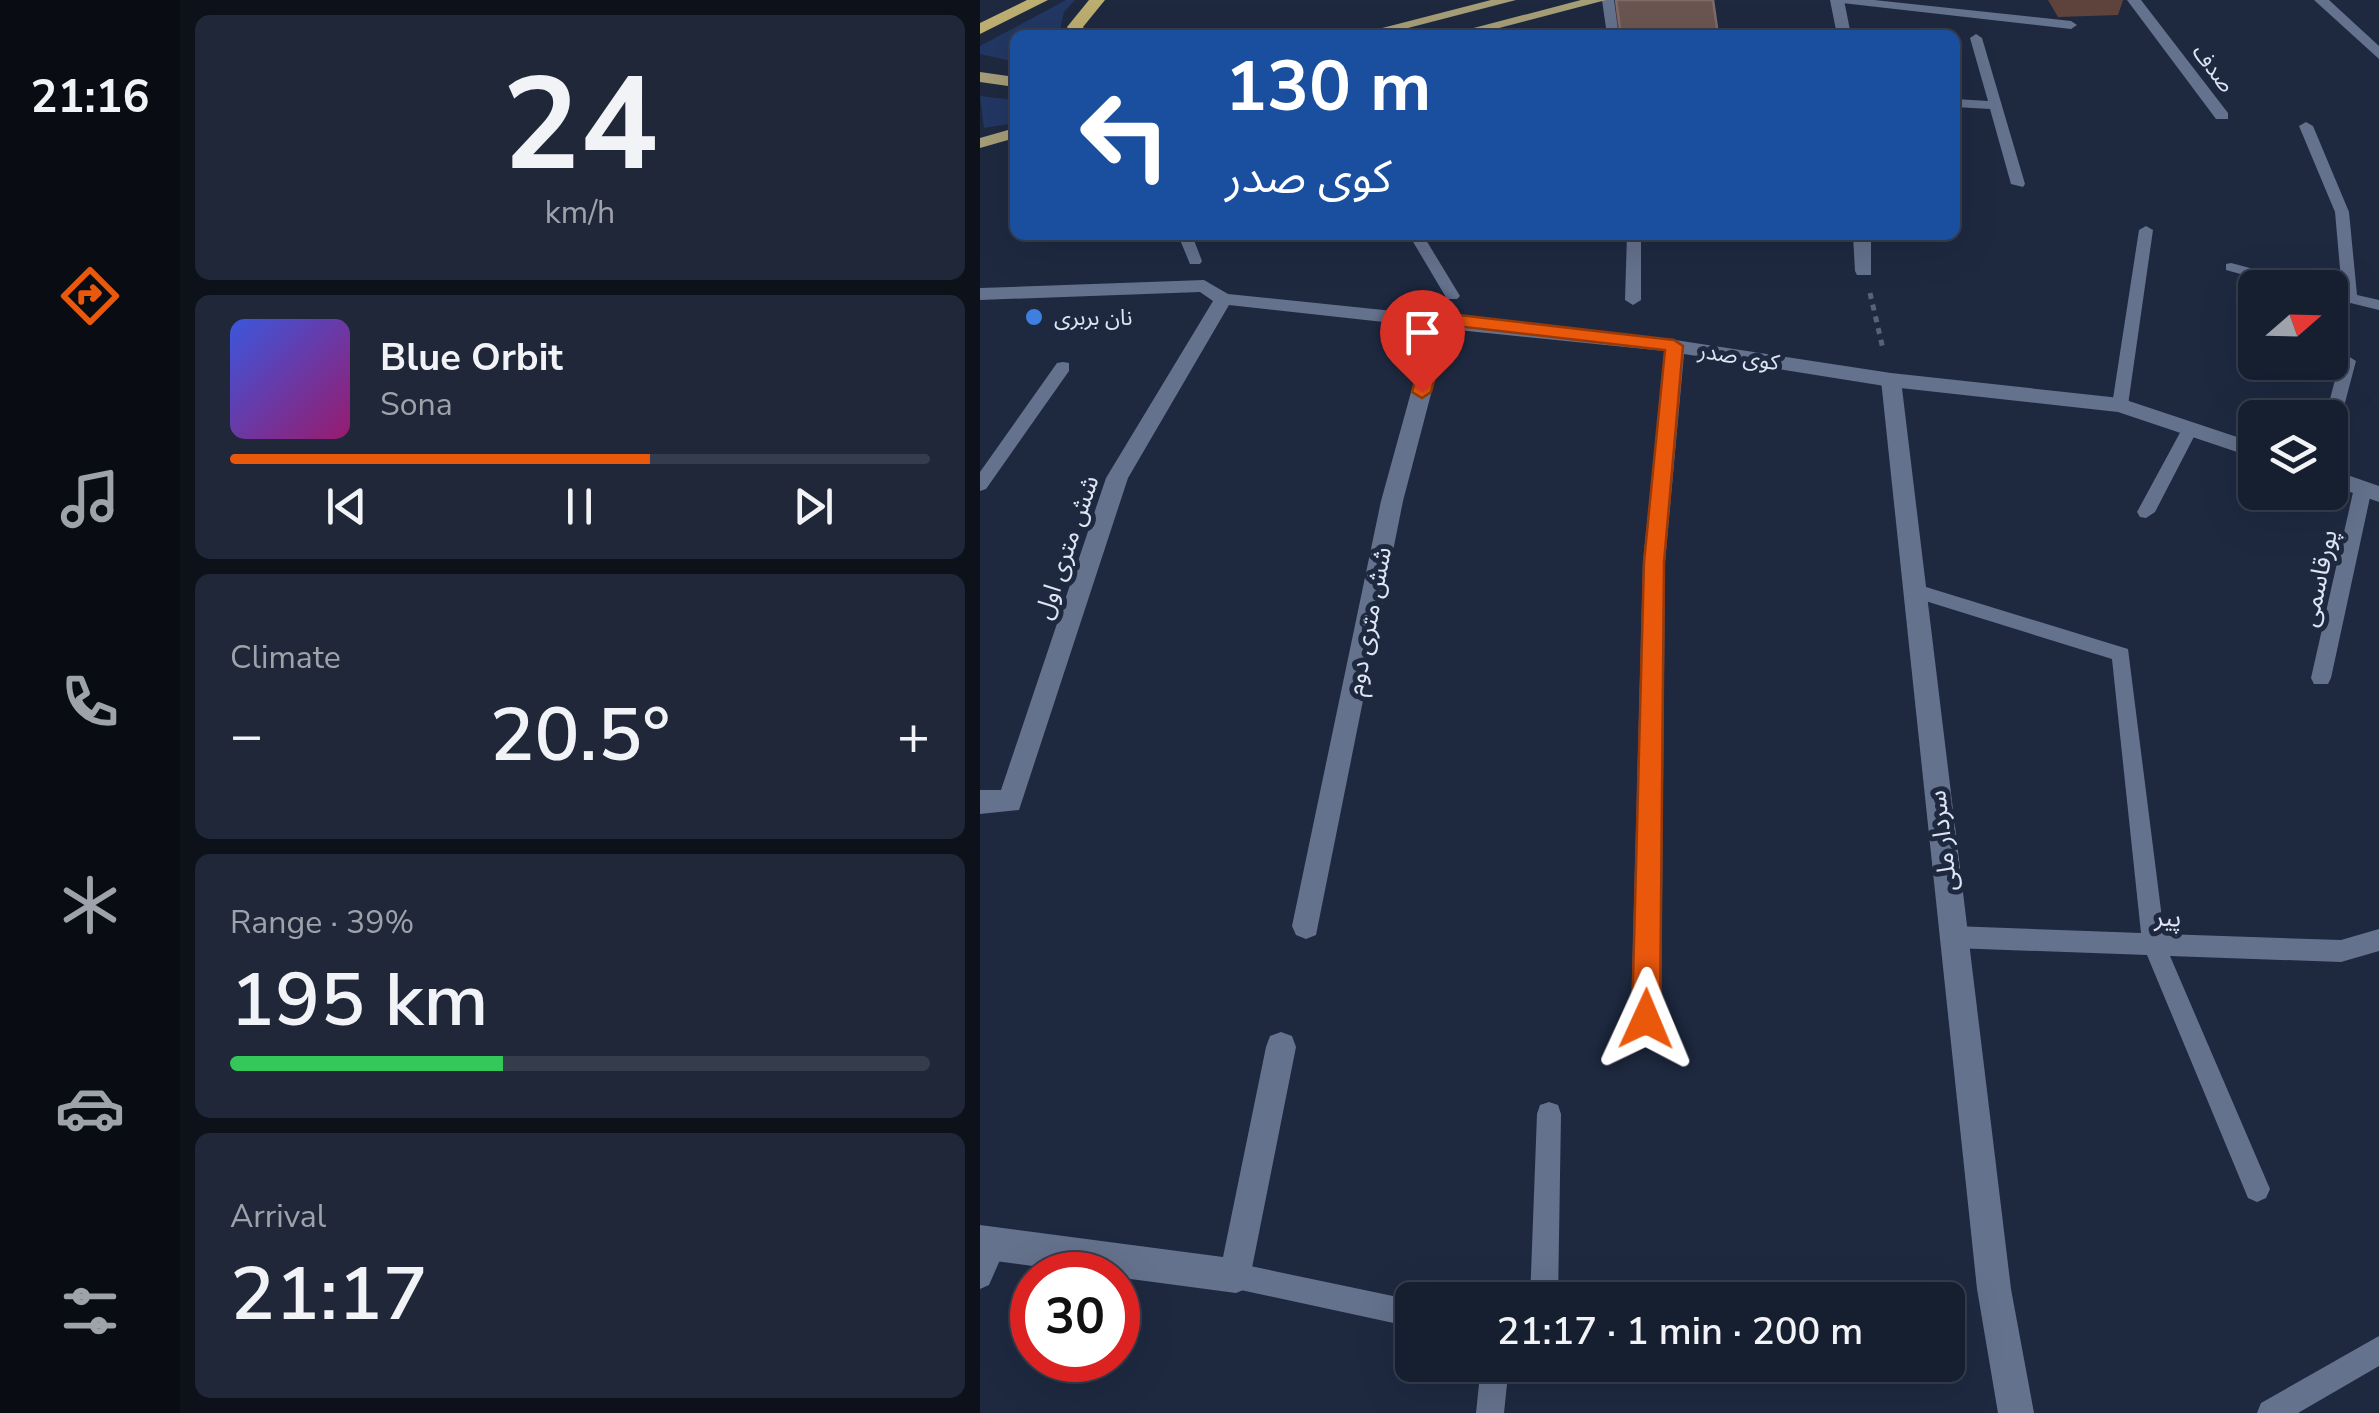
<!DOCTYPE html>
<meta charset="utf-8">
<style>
body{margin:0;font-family:"Nunito Sans","Noto Sans Arabic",sans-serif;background:#1f2738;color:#f1f3f6;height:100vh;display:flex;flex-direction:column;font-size:38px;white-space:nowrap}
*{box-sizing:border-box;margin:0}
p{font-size:32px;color:#9ea2ab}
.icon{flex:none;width:55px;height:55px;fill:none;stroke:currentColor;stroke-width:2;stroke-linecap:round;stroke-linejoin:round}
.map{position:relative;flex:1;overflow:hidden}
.drawer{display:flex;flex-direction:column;gap:15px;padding:15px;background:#0c111a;width:800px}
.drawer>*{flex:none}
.top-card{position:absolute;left:30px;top:30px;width:950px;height:210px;border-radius:15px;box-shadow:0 10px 40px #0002,0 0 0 2px #353d4c;background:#1a4fa0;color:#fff;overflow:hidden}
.needle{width:65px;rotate:70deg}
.controls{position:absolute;left:1258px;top:270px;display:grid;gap:20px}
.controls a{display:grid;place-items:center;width:110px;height:110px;border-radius:15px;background:#161f30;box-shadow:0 10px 40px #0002,0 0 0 2px #353d4c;font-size:50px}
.speed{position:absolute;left:30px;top:1252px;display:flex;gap:20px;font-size:50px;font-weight:700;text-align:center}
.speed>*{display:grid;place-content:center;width:130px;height:130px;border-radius:50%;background:#161f30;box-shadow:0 10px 40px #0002,0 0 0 2px #353d4c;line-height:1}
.speed .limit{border:15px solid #d22;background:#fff;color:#111}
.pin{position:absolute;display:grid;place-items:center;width:85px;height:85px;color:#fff;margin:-102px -42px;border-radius:50% 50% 50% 0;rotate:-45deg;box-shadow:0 0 10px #0007}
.pin .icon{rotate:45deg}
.me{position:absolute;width:110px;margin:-55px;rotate:1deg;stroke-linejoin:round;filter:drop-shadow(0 0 8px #0008)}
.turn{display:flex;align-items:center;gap:35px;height:210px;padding:0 50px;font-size:45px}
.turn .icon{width:130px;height:130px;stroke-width:2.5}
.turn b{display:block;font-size:70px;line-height:85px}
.big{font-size:75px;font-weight:600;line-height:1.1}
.drawer .card{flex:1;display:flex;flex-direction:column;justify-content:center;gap:15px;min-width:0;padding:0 35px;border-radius:15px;background:#1f2738}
.drawer .dial{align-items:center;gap:0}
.dial b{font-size:130px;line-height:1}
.song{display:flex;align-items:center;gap:30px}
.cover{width:120px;height:120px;border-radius:15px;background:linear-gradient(135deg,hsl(230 70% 55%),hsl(320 70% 35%))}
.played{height:10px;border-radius:5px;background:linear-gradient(90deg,#ea580c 60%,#353d4c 60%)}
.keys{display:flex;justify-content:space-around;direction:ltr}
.heat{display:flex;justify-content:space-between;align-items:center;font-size:55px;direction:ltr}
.charge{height:15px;border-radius:8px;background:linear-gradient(90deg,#34c759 39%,#353d4c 0)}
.trip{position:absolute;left:415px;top:1282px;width:570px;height:100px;border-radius:15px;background:#161f30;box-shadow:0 10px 40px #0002,0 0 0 2px #353d4c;font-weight:600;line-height:100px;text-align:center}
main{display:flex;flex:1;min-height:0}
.tabs{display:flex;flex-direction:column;width:180px;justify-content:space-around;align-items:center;background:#090c13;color:#9ea2ab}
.tabs .icon{width:70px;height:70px}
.tabs .selected{color:#ea580c}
.tabs b{font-size:45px;color:#f1f3f6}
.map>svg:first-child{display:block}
.green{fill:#223763}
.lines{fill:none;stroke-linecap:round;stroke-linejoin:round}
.path{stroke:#586276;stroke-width:5;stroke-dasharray:6 6;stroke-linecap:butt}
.service{fill:#65728d;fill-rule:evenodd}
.minor{fill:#65728d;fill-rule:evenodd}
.tertiary{fill:#65728d;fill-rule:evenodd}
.primary{fill:#a69e77;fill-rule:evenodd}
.trunk{fill:#bcad70;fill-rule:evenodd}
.wall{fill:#5e433c}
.building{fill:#6b5550;stroke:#7d6b69;stroke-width:2.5}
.route{fill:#ea580c;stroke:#983908;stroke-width:2.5}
.shop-dot{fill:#3f7fe0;stroke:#1e2940;stroke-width:4}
.labels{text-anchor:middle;stroke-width:10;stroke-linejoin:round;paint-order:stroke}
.far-street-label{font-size:22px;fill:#dee5f4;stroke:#1e2940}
.far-poi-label{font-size:22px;fill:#dee5f4;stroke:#1e2940;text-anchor:start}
.street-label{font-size:25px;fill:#dee5f4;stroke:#1e2940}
</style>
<main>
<nav class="tabs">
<b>21:16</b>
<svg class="icon selected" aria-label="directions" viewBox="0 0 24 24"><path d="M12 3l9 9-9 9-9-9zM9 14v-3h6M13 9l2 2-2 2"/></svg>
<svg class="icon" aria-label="music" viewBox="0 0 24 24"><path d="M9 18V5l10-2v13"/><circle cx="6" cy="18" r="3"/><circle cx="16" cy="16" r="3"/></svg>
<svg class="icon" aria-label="phone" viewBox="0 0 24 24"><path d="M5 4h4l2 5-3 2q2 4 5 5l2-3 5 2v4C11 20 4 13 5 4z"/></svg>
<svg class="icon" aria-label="climate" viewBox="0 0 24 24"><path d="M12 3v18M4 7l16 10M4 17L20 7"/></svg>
<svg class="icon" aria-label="car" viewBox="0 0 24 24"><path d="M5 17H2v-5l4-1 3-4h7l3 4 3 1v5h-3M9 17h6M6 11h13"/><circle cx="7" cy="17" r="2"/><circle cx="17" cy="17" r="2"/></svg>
<svg class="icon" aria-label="filters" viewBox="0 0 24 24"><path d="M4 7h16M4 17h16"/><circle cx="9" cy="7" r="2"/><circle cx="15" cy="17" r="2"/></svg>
</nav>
<section class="drawer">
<div class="card dial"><b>24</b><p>km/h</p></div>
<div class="card">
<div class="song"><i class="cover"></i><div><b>Blue Orbit</b><p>Sona</p></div></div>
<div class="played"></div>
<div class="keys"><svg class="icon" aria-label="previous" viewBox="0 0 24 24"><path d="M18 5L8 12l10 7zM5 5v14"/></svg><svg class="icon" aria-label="pause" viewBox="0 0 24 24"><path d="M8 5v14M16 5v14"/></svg><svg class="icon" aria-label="next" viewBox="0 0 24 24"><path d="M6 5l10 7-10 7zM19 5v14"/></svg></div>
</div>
<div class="card"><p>Climate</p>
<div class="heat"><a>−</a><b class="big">20.5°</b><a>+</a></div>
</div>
<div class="card"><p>Range · 39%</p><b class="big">195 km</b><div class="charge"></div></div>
<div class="card"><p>Arrival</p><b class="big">21:17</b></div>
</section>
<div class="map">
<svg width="1399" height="1413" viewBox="0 0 1399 1413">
<rect width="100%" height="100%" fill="#1e2940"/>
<path class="green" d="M86,0H95L84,12L79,35H35V62L0,54V46Z
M0,96L35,100V123L4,128Z"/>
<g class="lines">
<path class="path" d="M890,293L903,349"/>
<path class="service" d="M622,0H634L639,35H627Z
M856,0H894L1091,21L1097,25L1091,29L862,3Z
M996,34L1002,38L1045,184L1043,187L1031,184L1010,109L975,107V99L1008,101L990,38Z
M1326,122L1333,126L1369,212L1377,295L1399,300V310L1350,298V288L1362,291L1355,212L1319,126Z
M1166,226L1173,230L1148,405L1140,411L1132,405L1159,230Z
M198,235H212L222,261L220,264H210Z
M429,235H443L480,296L477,299H467Z
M647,235H661V300L653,305L645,300Z
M1251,263L1335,285L1337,288H1311L1246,270V264Z
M1368,356L1376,361L1358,429L1350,435V418H1345L1360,361Z
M83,362L89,363V371L6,489L0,491V472L77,363Z
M1210,423L1218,429L1175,512L1166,518L1160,517L1157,512L1202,429Z
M1383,482L1392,488L1351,678L1348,684H1334L1331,678L1374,488Z
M933,583L1148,649L1184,934L1361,940L1399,929V951L1361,962L1190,956L1290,1189L1286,1198L1277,1202L1268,1198L1167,955L973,948L965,945L962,937L965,929L973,926L1161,933L1132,659L926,595L924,590Z
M569,1102L578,1105L581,1114L578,1300H550L557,1114L560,1105Z
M14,1231L23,1235L27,1244L9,1285L0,1289V1245L5,1235Z
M256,1263L432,1300V1327L256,1289L247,1285L243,1276L247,1267Z
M1399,1336V1366L1318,1413H1277L1281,1403Z
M501,1365H529L524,1413H496Z"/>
<path class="minor" d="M850,0H864L871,35H857Z
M1147,0H1161L1248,113V119H1236Z
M1334,0H1349L1399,46V59Z
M873,235H891V275H877L875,271Z
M224,280L248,294L695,340L911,373L1140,398L1275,443V458L1138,412L911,387L704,354L685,562L681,1019L677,1029L666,1034L655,1029L651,1019L663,562L685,351L468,329L423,501L336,935L326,939L316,935L312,926L401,501L449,327L249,305L148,478L39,810L0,814V790H21L126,478L233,301L220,292L0,300V288Z
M1350,469L1399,486V502L1350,485Z
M301,1032L312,1036L316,1047L268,1288L256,1293L0,1259V1225L243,1257L286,1047L290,1036Z"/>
<path class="tertiary" d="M911,373L921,380L1031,1289L1054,1413H1018L997,1289L901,380Z"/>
<path class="primary" d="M511,0H536L401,35H375Z
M601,0H626L492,35H467Z
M0,72L35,77V87L0,82Z
M35,128V138L0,148V138Z"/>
<path class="trunk" d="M47,0H68L0,34V23Z
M109,0H125L103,27L108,35H92L87,27Z"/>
</g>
<path class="wall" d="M635,0H733L738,35H638Z
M1068,0H1143L1138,15L1078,17Z"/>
<path class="building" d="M636,0H733L738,35H641Z"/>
<path class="route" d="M461,313L694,340L703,346L684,562L680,1019L676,1029L666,1033L656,1029L652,1019L664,562L685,350L468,325L451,392L442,398L432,392L453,319Z"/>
<circle class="shop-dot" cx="54" cy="317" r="10"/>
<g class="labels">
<g class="far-street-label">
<text transform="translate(1234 68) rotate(53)" y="8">صدف</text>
<text transform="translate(759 356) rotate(9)" y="8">کوی صدر</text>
</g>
<g class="far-poi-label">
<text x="74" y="325">نان بربری</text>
</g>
<g class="street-label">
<text transform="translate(86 547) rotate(-71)" y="9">شش متری اول</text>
<text transform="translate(1338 578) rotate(-78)" y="9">پورقاسمی</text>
<text transform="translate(388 621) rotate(-79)" y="9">شش متری دوم</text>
<text transform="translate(962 841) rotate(-97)" y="9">سردار ملی</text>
<text transform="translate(1188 917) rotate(2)" y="9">پیر</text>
</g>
</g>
</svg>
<div class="controls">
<a><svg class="needle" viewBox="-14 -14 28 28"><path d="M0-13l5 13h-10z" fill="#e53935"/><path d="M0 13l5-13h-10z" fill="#9ea2ab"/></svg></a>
<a><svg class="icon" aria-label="layers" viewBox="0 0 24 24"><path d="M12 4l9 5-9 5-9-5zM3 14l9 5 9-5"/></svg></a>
</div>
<div class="speed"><div class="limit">30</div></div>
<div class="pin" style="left:442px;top:392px;background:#d93025"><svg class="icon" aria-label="arrive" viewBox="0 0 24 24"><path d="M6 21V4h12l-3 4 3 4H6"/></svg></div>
<svg class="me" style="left:666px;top:1019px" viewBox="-20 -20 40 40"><path d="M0-17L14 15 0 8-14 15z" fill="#ea580c" stroke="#fff" stroke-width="4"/></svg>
<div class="trip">21:17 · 1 min · 200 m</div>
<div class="top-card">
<div class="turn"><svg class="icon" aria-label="left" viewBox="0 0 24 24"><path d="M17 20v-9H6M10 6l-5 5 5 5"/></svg><div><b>130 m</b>کوی صدر</div></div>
</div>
</div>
</main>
